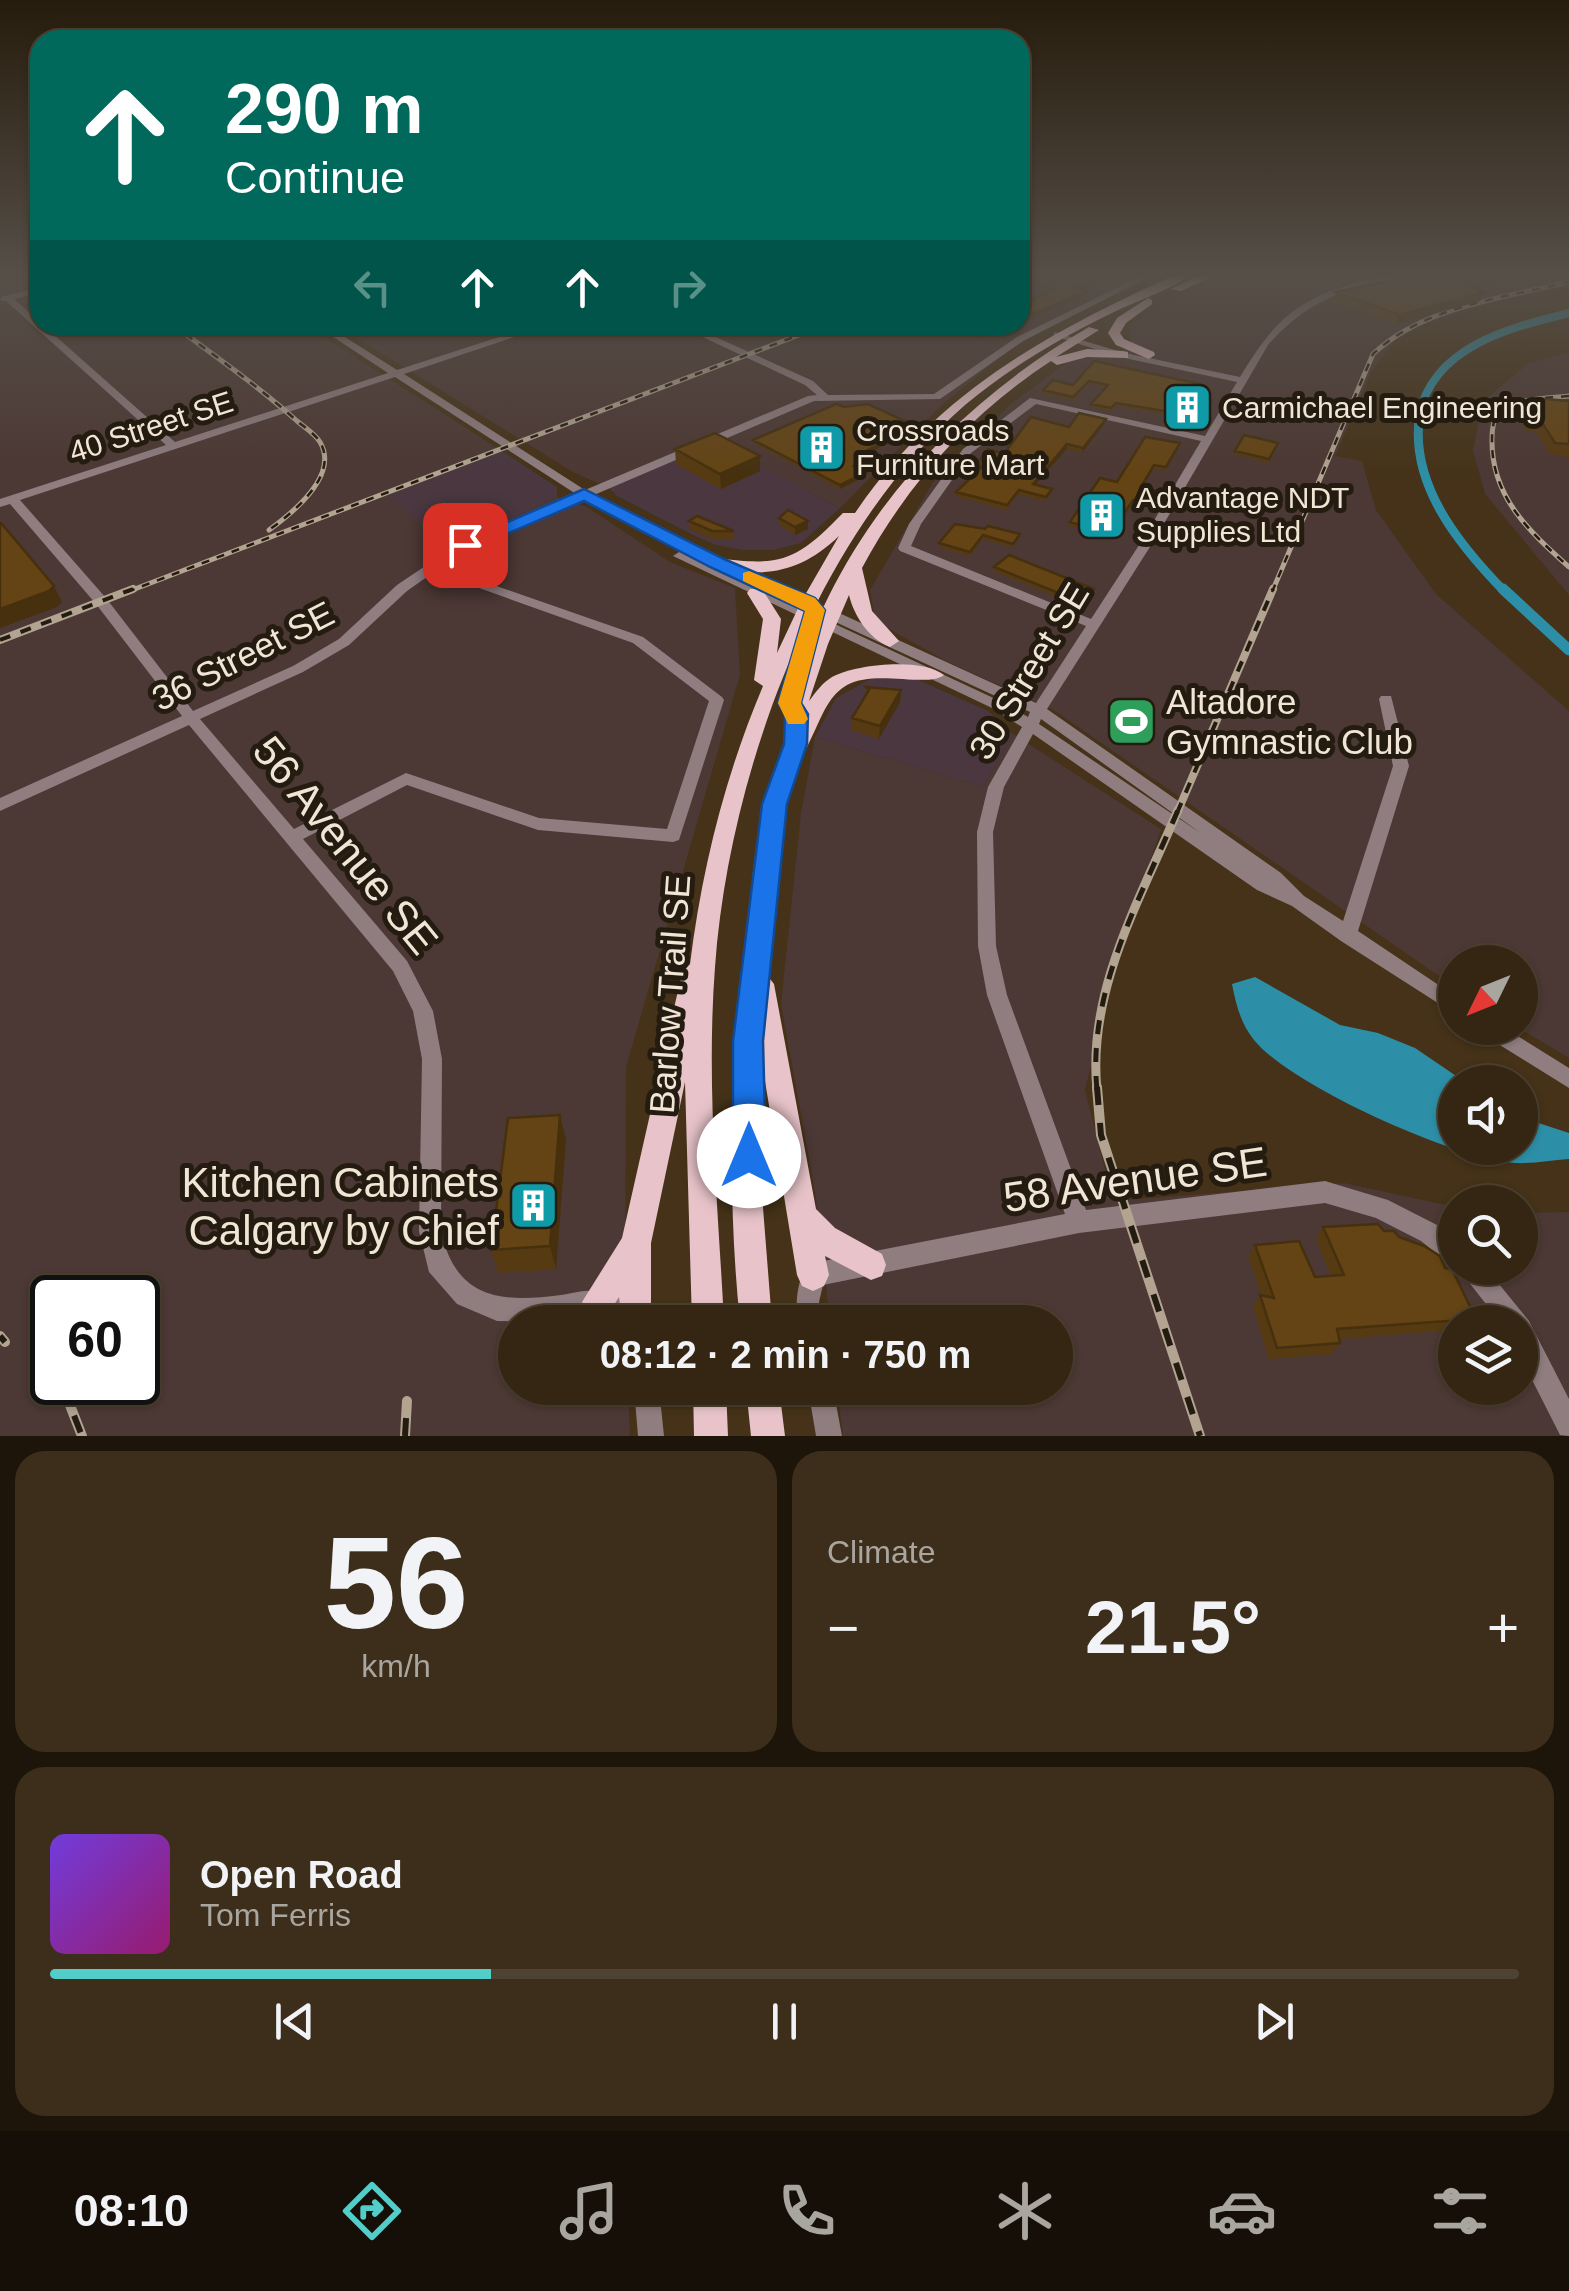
<!DOCTYPE html>
<meta charset="utf-8">
<style>
body{margin:0;font-family:Helvetica,sans-serif;background:#3c2e1b;color:#f1f3f6;height:100vh;display:flex;flex-direction:column;font-size:38px;white-space:nowrap}
*{box-sizing:border-box;margin:0}
p{font-size:32px;color:#a9a59f}
.icon{flex:none;width:55px;height:55px;fill:none;stroke:currentColor;stroke-width:2;stroke-linecap:round;stroke-linejoin:round}
.map{position:relative;height:1436px;overflow:hidden}
.panel{display:flex;flex-direction:column;gap:15px;padding:15px;background:#1d150a;flex:1}
.panel>*{flex:none}
.hud{position:absolute;left:30px;top:30px;width:1000px;height:305px;border-radius:30px;box-shadow:0 2px 8px #0004,0 0 0 2px #4e4332;background:#00695c;color:#fff;overflow:hidden}
.needle{width:65px;rotate:227deg}
.tools{position:absolute;left:1438px;top:945px;display:grid;gap:20px}
.tools a{display:grid;place-items:center;width:100px;height:100px;border-radius:50%;background:#342612;box-shadow:0 2px 8px #0004,0 0 0 2px #4e4332;font-size:50px}
.speed{position:absolute;left:30px;top:1275px;display:flex;gap:20px;font-size:50px;font-weight:700;text-align:center}
.speed>*{display:grid;place-content:center;width:130px;height:130px;border-radius:50%;background:#342612;box-shadow:0 2px 8px #0004,0 0 0 2px #4e4332;line-height:1}
.speed .limit{border:5px solid #111;border-radius:15px;background:#fff;color:#111}
.pin{position:absolute;display:grid;place-items:center;width:85px;height:85px;color:#fff;margin:-42px;border-radius:20px;box-shadow:0 5px 15px #0006}
.me{position:absolute;width:110px;margin:-55px;rotate:0deg;stroke-linejoin:round;filter:drop-shadow(0 0 8px #0008)}
.turn{display:flex;align-items:center;gap:35px;height:210px;padding:0 30px;font-size:45px}
.turn .icon{width:130px;height:130px;stroke-width:2.5}
.turn b{display:block;font-size:70px;line-height:85px}
.lanes{display:flex;align-items:center;height:95px;padding:0 30px;background:#0003;justify-content:center;gap:50px;direction:ltr}
.lanes .off{opacity:.35}
.big{font-size:75px;font-weight:800;line-height:1.1}
.panel .widget{flex:1;display:flex;flex-direction:column;justify-content:center;gap:15px;min-width:0;padding:0 35px;border-radius:30px;background:#3c2e1b}
.panel .dial{align-items:center;gap:0}
.dial b{font-size:130px;line-height:1}
.song{display:flex;align-items:center;gap:30px}
.cover{width:120px;height:120px;border-radius:15px;background:linear-gradient(135deg,hsl(260 70% 55%),hsl(320 70% 35%))}
.played{height:10px;border-radius:5px;background:linear-gradient(90deg,#53cdca 30%,#4e4332 30%)}
.keys{display:flex;justify-content:space-around;direction:ltr}
.heat{display:flex;justify-content:space-between;align-items:center;font-size:55px;direction:ltr}
.panel .tiles{flex:1;display:grid;gap:15px;grid-template-columns:1fr 1fr}
.widget:last-child{grid-column:span 2}
.trip{position:absolute;left:498px;top:1305px;width:575px;height:100px;border-radius:50px;background:#342612;box-shadow:0 2px 8px #0004,0 0 0 2px #4e4332;font-weight:800;line-height:100px;text-align:center}
.menu{display:flex;height:160px;justify-content:space-around;align-items:center;background:#150f07;color:#a9a59f}
.menu .icon{width:70px;height:70px}
.menu .current{color:#53cdca}
.menu b{font-size:45px;color:#f1f3f6}
.map>svg:first-child{display:block}
.commercial{fill:#4a3740}
.industrial{fill:#4c3834;fill-rule:evenodd}
.water{fill:#2d8fa7}
.lines{fill:none;stroke-linecap:round;stroke-linejoin:round}
.canal-far2{stroke:#2d8fa7;stroke-width:8}
.canal-far1{stroke:#2d8fa7;stroke-width:9}
.canal{stroke:#2d8fa7;stroke-width:11}
.minor{fill:#8f7d80;fill-rule:evenodd}
.major{fill:#e8c4ca;fill-rule:evenodd}
.rail-far3-casing{stroke:#b2a491;stroke-width:5}
.rail-far2-casing{stroke:#b2a491;stroke-width:8}
.rail-far1-casing{stroke:#b2a491;stroke-width:9}
.rail-casing{stroke:#b2a491;stroke-width:10}
.rail-far3{stroke:#241c10;stroke-width:2.5;stroke-dasharray:8;stroke-linecap:butt}
.rail-far2{stroke:#241c10;stroke-width:4;stroke-dasharray:11;stroke-linecap:butt}
.rail-far1{stroke:#241c10;stroke-width:5;stroke-dasharray:14;stroke-linecap:butt}
.rail{stroke:#241c10;stroke-width:6;stroke-dasharray:18;stroke-linecap:butt}
.wall{fill:#563a11}
.shaded-wall{fill:#46300e}
.building{fill:#644414;stroke:#46300e;stroke-width:2.5}
.route{fill:#1a73e8;stroke:#114b97;stroke-width:2.5}
.slow{fill:#f59e0b}
.labels{text-anchor:middle;stroke-width:10;stroke-linejoin:round;paint-order:stroke}
.far-poi-label{font-size:30px;fill:#f1e5d6;stroke:#241c10;text-anchor:start}
.far-street-label{font-size:30px;fill:#f1e5d6;stroke:#241c10}
.street-label{font-size:35px;fill:#f1e5d6;stroke:#241c10}
.poi-label{font-size:35px;fill:#f1e5d6;stroke:#241c10;text-anchor:start}
.near-street-label{font-size:42px;fill:#f1e5d6;stroke:#241c10}
.near-poi-label{font-size:42px;fill:#f1e5d6;stroke:#241c10;text-anchor:end}
</style>
<div class="map">
<svg width="1569" height="1436" viewBox="0 0 1569 1436">
<rect width="100%" height="100%" fill="#453218"/>
<path class="commercial" d="M715,441L840,508L801,543L773,550H742L716,545L691,534L617,496L609,488Z
M502,451L557,487V497L450,547L385,496Z
M876,676L916,679L988,711L1013,734L983,787L815,737L836,698Z"/>
<path class="industrial" d="M0,273H40V325H305L502,451L386,495L450,546L557,497L587,507L670,562L735,588L740,675L626,1067L625,1322H515V1388H628L630,1436H0ZM52,1298H138V1382H52Z
M1020,273H1163L1047,326L1002,356L945,402L840,508L715,442L609,488L573,472L336,325H1020Z
M1569,273V279L1400,332L1371,373L1335,456L1362,461L1376,510L1436,594L1569,711V1058L1519,1028L1520,962H1455V987L1055,711L944,660L875,621L870,590L933,482L1012,403L1066,363L1086,354L1117,357L1131,343L1128,326L1165,302L1226,274Z
M1569,353V595L1485,494L1473,451L1483,401L1529,363Z
M1013,734L1161,829L1115,964L1085,1090L1113,1201L1344,1183L1455,1207V1268H1520V1213L1569,1212V1436H843L837,1388H1055V1322H830L815,1192L781,1004L801,813L815,737L983,787ZM1455,1322H1520V1388H1455Z"/>
<path class="water" d="M1255,977L1340,1025L1378,1033L1415,1048L1465,1082H1455V1148H1520V1117L1569,1133V1159C1551,1160 1533,1164 1515,1163C1457,1160 1291,1086 1254,1040C1241,1024 1236,1005 1232,984Z"/>
<g class="lines">
<path class="canal-far2" d="M1419,415C1434,346 1509,328 1569,313"/>
<path class="canal-far1" d="M1420,413C1408,483 1459,545 1505,592"/>
<path class="canal" d="M1503,589L1569,650"/>
<path class="minor" d="M1147,273H1157L1023,341L940,399L814,401L594,495L649,526L1036,703L1086,626L900,551L898,548L909,524L963,449L1030,398L1205,436L1237,382L1120,357L1054,336V332L1125,353L1240,377C1273,322 1296,299 1359,282C1377,278 1395,273 1413,273C1400,279 1383,281 1368,285C1326,295 1296,313 1268,345L1155,539L1047,709L1281,873L1304,896L1343,921L1393,766L1379,699L1381,696H1391L1409,766L1358,931L1455,996V1014L1341,941L1292,906L1257,890L1033,734L1004,787L993,832L996,946L1007,995L1086,1210L1325,1181L1388,1200L1437,1225L1455,1239V1266L1447,1262L1421,1241L1376,1218L1325,1203L1079,1233L823,1285L819,1302L822,1322H798C795,1303 797,1286 805,1267L813,1263L1065,1214L987,995L978,946L977,832L988,787L1022,727L992,708L673,556L679,552L683,553L1002,702L1028,717L1030,712L641,532L584,499L469,548L442,567L643,637L722,697L724,700L679,840L673,842L538,830L407,785L303,839L407,961L433,1011L442,1059L441,1231C456,1299 500,1303 561,1295C572,1293 588,1289 599,1291C614,1293 630,1301 643,1307L650,1322H622L598,1314L535,1322L497,1321L457,1304L429,1272L419,1231L422,1059L413,1011L393,971L189,725L0,811V798L182,716L96,604L10,504L0,507V499L166,445L6,301H1V297L40,287V293L14,299L40,322V325H43L175,442L388,373L315,325H326L397,370L536,325H550L404,374L585,490L808,396L817,395L805,385L677,325H689L813,381L828,395L934,394L1017,337ZM395,377L576,494L461,542L397,585L339,639L293,666L193,711L106,598L20,500ZM1036,404L1201,441L1143,539L1091,619L911,546L921,524L971,453ZM434,572L633,643L709,701L667,829L539,818L406,773L294,829L200,719L303,672L349,645L407,591ZM1041,719L1202,834L1039,724Z
M1479,1028H1505L1569,1068V1088L1482,1034Z
M1460,1268H1486L1529,1321L1569,1399V1436L1560,1435L1520,1356V1322H1500L1464,1276Z
M634,1388H659L664,1436H638Z
M808,1388H833L842,1436H816Z"/>
<path class="major" d="M1179,273H1194C1171,290 1138,300 1112,313C1060,338 1009,368 965,405C816,535 729,773 715,967C706,1085 718,1204 724,1322H692L685,1082L651,1243V1315L648,1322H622L619,1297L609,1313L598,1318L587,1313L582,1302L622,1238L682,973L690,964C702,868 725,776 763,686L754,680L763,619L747,593L750,589H762L781,619L777,653L801,602L839,536C799,574 764,578 711,567L709,563L717,558C783,567 797,560 843,513H855C938,391 1049,332 1179,273Z
M1205,273H1220L1181,291L1171,289Z
M1148,298L1152,300V304L1126,323L1120,333L1124,339L1154,352L1155,355L1149,359L1116,345L1108,333L1117,318Z
M1089,327L1099,330L1056,357L1087,349L1123,351L1128,352V358L1087,357L1057,365L1051,361C970,414 907,484 862,568L872,611L899,641L890,647C869,639 854,616 849,595L828,644L809,701C816,692 822,683 832,677C855,664 923,657 944,675C929,688 875,669 847,685C830,695 824,711 816,728C805,751 794,774 787,799C772,853 771,920 767,975L774,984L816,1209L835,1228L882,1254L886,1265L882,1276L871,1280L825,1256L829,1275L824,1286L813,1291L802,1286L797,1275L762,1063V1195L772,1322H740C726,1187 731,1050 748,915C753,878 755,839 765,803C769,786 778,770 783,753C788,733 786,713 791,693C837,534 947,409 1089,327Z
M693,1388H726L728,1436H694Z
M746,1388H779L785,1436H751Z"/>
<defs>
<path id="rail-far3" d="M173,325C215,356 258,386 297,421C304,427 315,434 320,442C340,476 291,514 269,530
M1569,396C1549,398 1518,398 1501,411C1493,417 1492,430 1492,439C1491,497 1529,531 1569,567
M127,592L825,325
M1272,592L1373,354C1424,306 1504,298 1569,282"/>
<path id="rail-far2" d="M0,640L133,589
M1177,813L1273,589"/>
<path id="rail-far1" d="M1097,1090C1087,990 1140,900 1178,810"/>
<path id="rail" d="M1097,1087L1101,1135L1200,1436
M40,1335L52,1362
M0,1336L5,1342
M61,1382L82,1436
M405,1436L407,1401"/>
</defs>
<use href="#rail-far3" class="rail-far3-casing"/>
<use href="#rail-far2" class="rail-far2-casing"/>
<use href="#rail-far1" class="rail-far1-casing"/>
<use href="#rail" class="rail-casing"/>
<use href="#rail-far3" class="rail-far3"/>
<use href="#rail-far2" class="rail-far2"/>
<use href="#rail-far1" class="rail-far1"/>
<use href="#rail" class="rail"/>
</g>
<path class="wall" d="M1040,273H1088L1101,280L1081,288L1088,294L1031,318L1023,315L1020,304L1051,291L1043,289L1044,286L1058,279Z
M1517,273H1554L1535,278Z
M1495,284L1476,289L1484,292L1480,301L1396,324L1333,301L1336,292Z
M932,325H999L1002,326V330L980,339Z
M1094,361L1200,384L1192,397L1210,404L1200,421L1115,406L1111,412L1091,407V404L1106,388L1088,384L1073,401L1043,394V390L1073,385Z
M1533,398L1569,401V461L1566,456L1550,454L1536,432L1526,431L1520,421L1525,410H1529Z
M844,407L909,423V427L890,436L894,438L893,441L872,452L878,454V458L858,468L866,476L840,489L753,443V440Z
M1106,419L1105,423L1082,453L1067,449L1035,484L1051,493L1045,501L1018,494L1006,510L956,496V492L983,465L979,464L980,460Z
M1179,447L1165,471L1154,468L1142,488L1156,495L1149,508L1132,504L1111,537L1069,526L1070,522L1117,482Z
M1277,447L1268,463L1234,454L1235,451Z
M675,449L760,471L721,489L676,464Z
M779,518L808,529L795,535L779,525Z
M689,521L734,531V539H712L689,529Z
M955,524L1019,538L1013,547L982,539L970,556L939,547V543Z
M994,567L1093,593L1080,606L994,571Z
M866,687L901,690L900,702L879,739L851,730L852,718L866,695Z
M566,1139L556,1269L499,1273L491,1250Z
M1323,1227L1384,1231L1399,1237L1445,1268L1476,1319L1472,1322H1455V1330L1339,1339L1340,1343L1332,1354L1269,1359L1253,1306L1260,1295L1262,1296L1248,1256L1255,1245L1315,1277L1331,1276L1316,1239Z"/>
<path class="shaded-wall" d="M1537,273H1554L1535,278Z
M1499,275L1495,284L1459,293L1462,284Z
M1102,277L1101,280L1076,290L1077,287Z
M1088,291V294L1031,318V314Z
M1484,292L1480,301L1396,324L1400,315Z
M1002,326V330L980,339V336Z
M1106,419L1105,423L1082,453L1083,448Z
M909,423V427L886,438V434Z
M894,438L893,441L868,453V450Z
M1067,444V449L1032,488L1033,484Z
M878,454V458L854,469V466Z
M760,456V471L721,489L720,474Z
M867,472L866,476L840,489V485Z
M808,521V529L795,535V527Z
M54,586L62,602L57,607L0,628V609Z
M901,690L900,702L879,739L880,726Z
M560,1115L566,1139L556,1269L550,1246Z"/>
<path class="building" d="M1050,273H1088L1102,277L1077,287L1088,291L1031,314L1023,312L1020,313V304L1055,290L1044,286L1063,277Z
M1423,273H1494L1499,275L1462,284L1484,292L1400,315L1336,292Z
M943,325H999L1002,326L980,336Z
M1094,361L1200,384L1191,397L1211,401L1201,417L1116,403L1111,408L1091,404L1108,385L1089,381L1073,397L1043,390L1053,380L1073,385Z
M1533,398L1569,401V444L1555,443L1541,421L1531,420L1525,410L1541,411Z
M836,404L844,407L868,404L909,423L886,434L894,438L868,450L878,454L854,466L867,472L840,485L753,440Z
M1079,413L1106,419L1083,448L1067,444L1033,484L1052,489L1046,497L1019,490L1007,505L956,492L987,462L980,460L988,449L1004,454L1031,417L1069,427Z
M715,433L760,456L720,474L675,449Z
M1244,435L1278,443L1269,459L1235,451Z
M1145,437L1180,443L1166,467L1154,465L1141,487L1157,491L1149,504L1133,500L1111,533L1070,522L1100,478L1117,482Z
M788,510L808,521L795,527L779,518Z
M697,516L734,531H712L689,521Z
M0,523H1L54,586L49,591L0,609Z
M955,524L985,529L988,526L1020,534L1013,544L983,535L970,552L939,543Z
M1009,555L1094,589L1081,602L994,567Z
M866,687L901,690L880,726L852,718L869,690Z
M560,1115L550,1246L491,1250L508,1118Z
M1378,1224L1384,1231H1394L1399,1237L1424,1246L1440,1256L1445,1268L1452,1269L1476,1319L1337,1329L1340,1343L1277,1348L1260,1295L1274,1298L1255,1245L1299,1241L1315,1277L1344,1275L1323,1227Z"/>
<linearGradient id="sky" x2="0" y2="1"><stop stop-color="#261c0d"/><stop offset="0.58" stop-color="#564f48"/><stop offset="1" stop-color="#564f48" stop-opacity="0"/></linearGradient>
<rect width="1569" height="474" fill="url(#sky)"/>
<path class="route" d="M584,489L724,559L815,598L825,610L801,703L808,714L807,744L787,804L763,1041L766,1156L761,1167L749,1172L738,1167L733,1156V1041L762,804L784,744L785,714L778,703L805,611L710,567L584,501L471,549H458L455,545Z"/>
<path class="slow" d="M749,571L815,598L825,610L801,703L808,719L804,724H788L778,703L805,611L743,581V573Z"/>
<defs>
<symbol id="building-square" viewBox="-11 -11 22 22"><rect x="-9" y="-9" width="18" height="18" rx="4" fill="#0f9aa8" stroke="#241c10"/><path d="M-4-6H4V6H1V3H-1V6H-4ZM-2.5-4.3h1.7v1.8h-1.7ZM.8-4.3h1.7v1.8H.8ZM-2.5-1h1.7V.8h-1.7ZM.8-1h1.7V.8H.8Z" fill="#fff"/></symbol>
<symbol id="stadium-square" viewBox="-11 -11 22 22"><rect x="-9" y="-9" width="18" height="18" rx="4" fill="#2e9e5b" stroke="#241c10"/><path d="M0-5a6.5 5 0 1 0 0 10a6.5 5 0 1 0 0-10ZM-3.5-1.8h7v3.6h-7Z" fill="#fff"/></symbol>
</defs>
<g fill-rule="evenodd">
<use href="#building-square" x="1160" y="380" width="55" height="55"/>
<use href="#building-square" x="794" y="420" width="55" height="55"/>
<use href="#building-square" x="1074" y="488" width="55" height="55"/>
<use href="#stadium-square" x="1104" y="694" width="55" height="55"/>
<use href="#building-square" x="506" y="1178" width="55" height="55"/>
</g>
<g class="labels">
<g class="far-poi-label">
<text x="1222" y="418">Carmichael Engineering</text>
<text x="856" y="441">Crossroads<tspan x="856" dy="34">Furniture Mart</tspan></text>
<text x="1136" y="508">Advantage NDT<tspan x="1136" dy="34">Supplies Ltd</tspan></text>
</g>
<g class="far-street-label">
<text transform="translate(151 427) rotate(-18)" y="10">40 Street SE</text>
</g>
<g class="street-label">
<text transform="translate(243 656) rotate(-27)" y="12">36 Street SE</text>
<text transform="translate(1029 671) rotate(-59)" y="12">30 Street SE</text>
<text transform="translate(670 994) rotate(-86)" y="12">Barlow Trail SE</text>
</g>
<g class="poi-label">
<text x="1166" y="714">Altadore<tspan x="1166" dy="40">Gymnastic Club</tspan></text>
</g>
<g class="near-street-label">
<text transform="translate(346 845) rotate(51)" y="15">56 Avenue SE</text>
<text transform="translate(1135 1179) rotate(-8)" y="15">58 Avenue SE</text>
</g>
<g class="near-poi-label">
<text x="499" y="1197">Kitchen Cabinets<tspan x="499" dy="48">Calgary by Chief</tspan></text>
</g>
</g>
</svg>
<div class="tools">
<a><svg class="needle" viewBox="-14 -14 28 28"><path d="M0-13l5 13h-10z" fill="#e53935"/><path d="M0 13l5-13h-10z" fill="#a9a59f"/></svg></a>
<a><svg class="icon" aria-label="sound" viewBox="0 0 24 24"><path d="M4 9h4l5-4v14l-5-4H4zM17 9q2 3 0 6"/></svg></a>
<a><svg class="icon" aria-label="search" viewBox="0 0 24 24"><circle cx="10" cy="10" r="6"/><path d="M15 15l6 6"/></svg></a>
<a><svg class="icon" aria-label="layers" viewBox="0 0 24 24"><path d="M12 4l9 5-9 5-9-5zM3 14l9 5 9-5"/></svg></a>
</div>
<div class="speed"><div class="limit">60</div></div>
<div class="pin" style="left:465px;top:545px;background:#d93025"><svg class="icon" aria-label="arrive" viewBox="0 0 24 24"><path d="M6 21V4h12l-3 4 3 4H6"/></svg></div>
<svg class="me" style="left:749px;top:1156px" viewBox="-20 -20 40 40"><circle r="19" fill="#fff"/><path d="M0-13L10 11 0 6-10 11z" fill="#1a73e8"/></svg>
<div class="trip">08:12 · 2 min · 750 m</div>
<div class="hud">
<div class="turn"><svg class="icon" aria-label="ahead" viewBox="0 0 24 24"><path d="M12 20V5M6 11l6-6 6 6"/></svg><div><b>290 m</b>Continue</div></div>
<div class="lanes"><svg class="icon off" aria-label="left" viewBox="0 0 24 24"><path d="M17 20v-9H6M10 6l-5 5 5 5"/></svg><svg class="icon" aria-label="ahead" viewBox="0 0 24 24"><path d="M12 20V5M6 11l6-6 6 6"/></svg><svg class="icon" aria-label="ahead" viewBox="0 0 24 24"><path d="M12 20V5M6 11l6-6 6 6"/></svg><svg class="icon off" aria-label="right" viewBox="0 0 24 24"><path d="M7 20v-9h11M14 6l5 5-5 5"/></svg></div>
</div>
</div>
<section class="panel">
<div class="tiles">
<div class="widget dial"><b>56</b><p>km/h</p></div>
<div class="widget"><p>Climate</p>
<div class="heat"><a>−</a><b class="big">21.5°</b><a>+</a></div>
</div>
<div class="widget">
<div class="song"><i class="cover"></i><div><b>Open Road</b><p>Tom Ferris</p></div></div>
<div class="played"></div>
<div class="keys"><svg class="icon" aria-label="previous" viewBox="0 0 24 24"><path d="M18 5L8 12l10 7zM5 5v14"/></svg><svg class="icon" aria-label="pause" viewBox="0 0 24 24"><path d="M8 5v14M16 5v14"/></svg><svg class="icon" aria-label="next" viewBox="0 0 24 24"><path d="M6 5l10 7-10 7zM19 5v14"/></svg></div>
</div>
</div>
</section>
<nav class="menu">
<b>08:10</b>
<svg class="icon current" aria-label="directions" viewBox="0 0 24 24"><path d="M12 3l9 9-9 9-9-9zM9 14v-3h6M13 9l2 2-2 2"/></svg>
<svg class="icon" aria-label="music" viewBox="0 0 24 24"><path d="M9 18V5l10-2v13"/><circle cx="6" cy="18" r="3"/><circle cx="16" cy="16" r="3"/></svg>
<svg class="icon" aria-label="phone" viewBox="0 0 24 24"><path d="M5 4h4l2 5-3 2q2 4 5 5l2-3 5 2v4C11 20 4 13 5 4z"/></svg>
<svg class="icon" aria-label="climate" viewBox="0 0 24 24"><path d="M12 3v18M4 7l16 10M4 17L20 7"/></svg>
<svg class="icon" aria-label="car" viewBox="0 0 24 24"><path d="M5 17H2v-5l4-1 3-4h7l3 4 3 1v5h-3M9 17h6M6 11h13"/><circle cx="7" cy="17" r="2"/><circle cx="17" cy="17" r="2"/></svg>
<svg class="icon" aria-label="filters" viewBox="0 0 24 24"><path d="M4 7h16M4 17h16"/><circle cx="9" cy="7" r="2"/><circle cx="15" cy="17" r="2"/></svg>
</nav>
